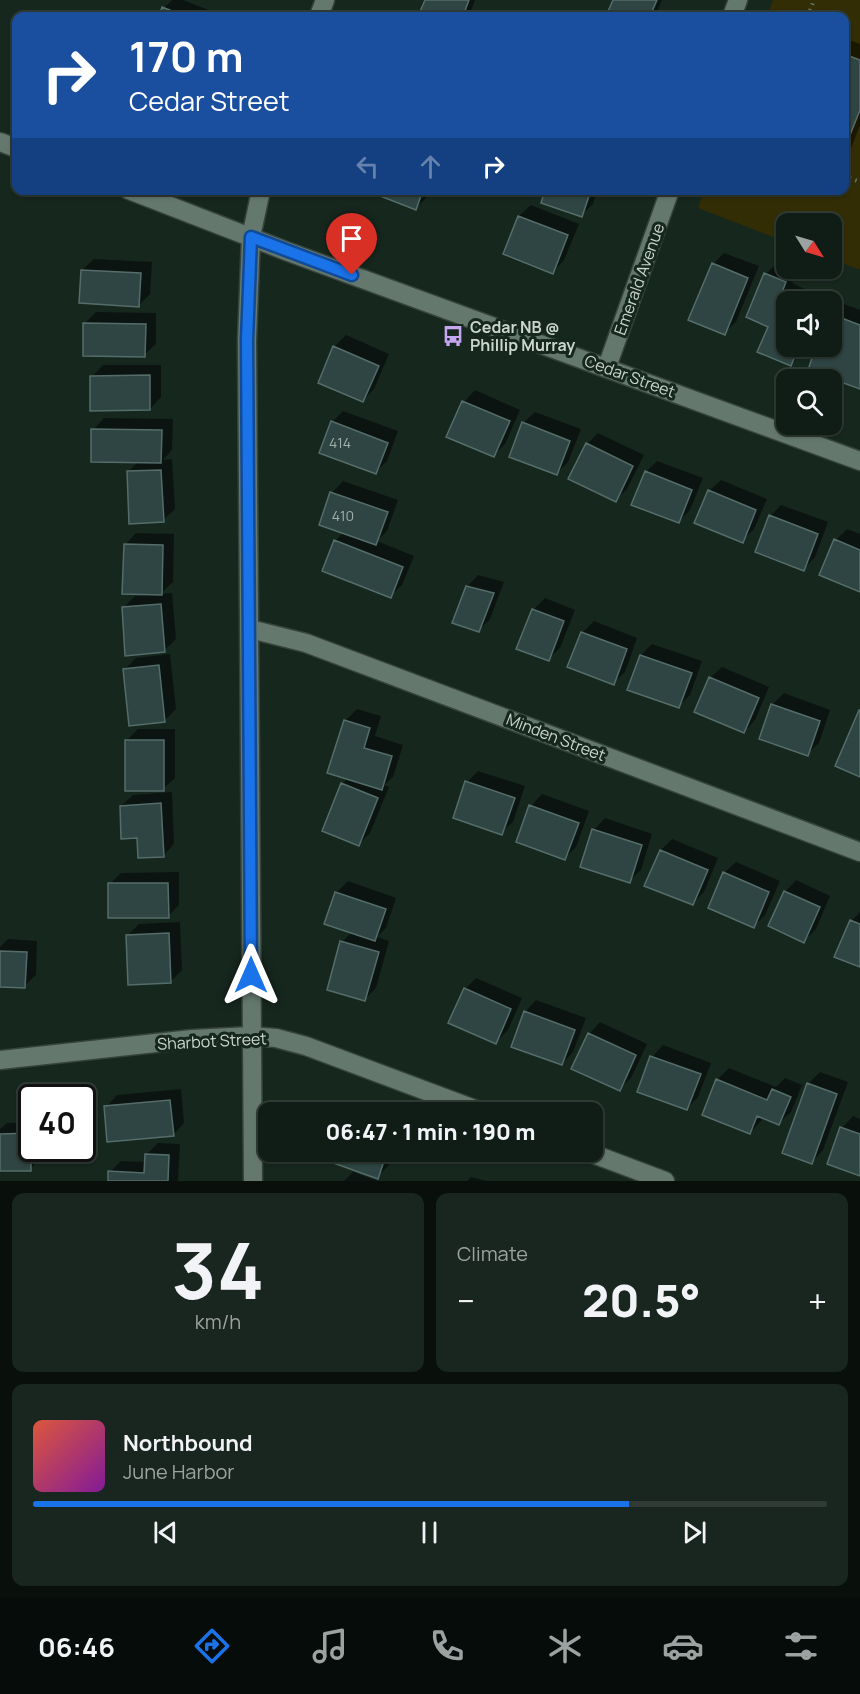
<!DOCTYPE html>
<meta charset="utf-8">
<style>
body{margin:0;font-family:Manrope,sans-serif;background:#19261f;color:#f1f3f6;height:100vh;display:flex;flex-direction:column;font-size:22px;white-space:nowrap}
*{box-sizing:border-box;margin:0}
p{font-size:20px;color:#9ca2a1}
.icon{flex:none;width:33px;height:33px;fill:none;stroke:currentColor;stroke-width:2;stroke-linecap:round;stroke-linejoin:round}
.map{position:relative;height:1181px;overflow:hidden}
.drawer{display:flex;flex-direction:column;gap:12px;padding:12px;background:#09100c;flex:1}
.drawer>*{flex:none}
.top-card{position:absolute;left:12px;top:12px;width:837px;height:183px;border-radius:12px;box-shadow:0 2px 4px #0004,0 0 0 2px #303b35;background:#1a4fa0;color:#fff;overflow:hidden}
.needle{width:39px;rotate:127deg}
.fabs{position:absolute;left:776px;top:213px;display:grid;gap:12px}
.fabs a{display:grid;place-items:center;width:66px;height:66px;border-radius:12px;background:#101d16;box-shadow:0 2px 4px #0004,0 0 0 2px #303b35;font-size:30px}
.speed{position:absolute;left:18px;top:1084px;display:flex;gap:12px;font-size:30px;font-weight:700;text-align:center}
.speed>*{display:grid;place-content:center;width:78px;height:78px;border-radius:50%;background:#101d16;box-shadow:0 2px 4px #0004,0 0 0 2px #303b35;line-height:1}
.speed .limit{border:3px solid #111;border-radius:9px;background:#fff;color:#111}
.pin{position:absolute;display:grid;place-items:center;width:51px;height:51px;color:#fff;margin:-62px -26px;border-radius:50% 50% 50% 0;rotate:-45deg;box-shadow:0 0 6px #0007}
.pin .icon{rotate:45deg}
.me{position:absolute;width:66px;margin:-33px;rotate:0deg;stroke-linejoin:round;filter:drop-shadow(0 0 4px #0008)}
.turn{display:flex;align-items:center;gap:21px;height:126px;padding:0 18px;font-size:27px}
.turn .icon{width:78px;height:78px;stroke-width:2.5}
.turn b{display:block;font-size:42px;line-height:51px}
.lanes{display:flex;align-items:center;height:57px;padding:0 18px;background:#0003;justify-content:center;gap:30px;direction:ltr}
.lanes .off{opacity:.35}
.big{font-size:45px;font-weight:800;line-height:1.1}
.drawer .tile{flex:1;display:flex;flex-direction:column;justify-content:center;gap:9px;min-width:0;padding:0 21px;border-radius:12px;background:#19261f}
.drawer .dial{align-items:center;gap:0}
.dial b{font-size:78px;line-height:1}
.song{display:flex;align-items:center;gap:18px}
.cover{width:72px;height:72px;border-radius:9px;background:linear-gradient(135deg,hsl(10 70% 55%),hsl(290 70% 35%))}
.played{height:6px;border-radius:3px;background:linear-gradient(90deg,#1a73e8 75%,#303b35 75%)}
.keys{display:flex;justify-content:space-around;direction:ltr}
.heat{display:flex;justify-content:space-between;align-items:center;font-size:33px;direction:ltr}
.drawer .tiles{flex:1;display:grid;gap:12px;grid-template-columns:1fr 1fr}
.tile:last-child{grid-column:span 2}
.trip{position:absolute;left:258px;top:1102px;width:345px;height:60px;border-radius:12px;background:#101d16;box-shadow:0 2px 4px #0004,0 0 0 2px #303b35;font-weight:800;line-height:60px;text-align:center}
.menu{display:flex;height:96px;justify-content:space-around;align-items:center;background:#060c09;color:#9ca2a1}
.menu .icon{width:42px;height:42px}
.menu .active{color:#1a73e8}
.menu b{font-size:27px;color:#f1f3f6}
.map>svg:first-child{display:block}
.green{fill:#322d04}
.shadow{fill:#0007}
.building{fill:#2e4543;stroke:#556d6a;stroke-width:1.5}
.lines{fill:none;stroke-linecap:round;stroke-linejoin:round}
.minor-casing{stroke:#36433b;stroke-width:21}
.tertiary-casing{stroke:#36433b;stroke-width:21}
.path{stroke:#66746c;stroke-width:4;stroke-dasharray:1.5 4.5;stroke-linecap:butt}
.minor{stroke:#64786d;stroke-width:18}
.tertiary{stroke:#64786d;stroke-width:18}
.route-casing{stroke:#114b97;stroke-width:15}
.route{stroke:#1a73e8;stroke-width:10}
.labels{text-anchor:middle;stroke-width:6;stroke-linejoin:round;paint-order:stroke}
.number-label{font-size:14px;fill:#a3b1ab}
.street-label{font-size:16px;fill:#cad5ce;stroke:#16271e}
.poi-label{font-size:16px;font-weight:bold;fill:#cad5ce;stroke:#16271e;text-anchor:start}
</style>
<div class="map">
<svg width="860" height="1181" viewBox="0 0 860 1181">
<rect width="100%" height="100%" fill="#16271e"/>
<path class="green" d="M773,0H860V270L831,259V224H786V242L698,208L704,191L844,190V16H767Z"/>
<path class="shadow" d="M172,0H183L224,16H160L164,8Z
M426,0H475L469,16H429L421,13Z
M614,0H662L655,16H607Z
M844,38L860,44V125L850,151L844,156Z
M369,190H429L427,197L416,208Z
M547,190H597L593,204L581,215Z
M531,205L579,224L564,260L553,272L505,253L519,216Z
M724,253L759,266L736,322L724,333L713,264Z
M94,259L152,262L150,294L139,305L82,270Z
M777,263L786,266V268L797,271L792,283L825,298L824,302H786V346H805L802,353L791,365L770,326L766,274Z
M841,303L860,310V388L831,346V313Z
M96,312L156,313V344L144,355L85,323Z
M346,335L389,354L374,389L363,400L334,347Z
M103,365H161V397L150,409L92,377Z
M475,390L520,410L505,444L493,456L448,436L464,402Z
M343,411L398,431L387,461L375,473L332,422Z
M535,412L581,429L568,462L557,473L523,423Z
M104,418L173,419L172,450L163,460L172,459L175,509L163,520L128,472L139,461L93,430Z
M598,433L644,455L627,489L616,500L587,444Z
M657,461L703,478L690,510L678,522L646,472Z
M721,480L767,499L754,529L742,541L709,491Z
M343,481L398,500L387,531L377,541L414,556L402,585L390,596L335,541L344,532L332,493Z
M781,505L828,522L815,557L804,569L770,516Z
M847,529L860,534V590L836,540Z
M136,533L174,534L173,582L160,594L172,593L176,639L164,651L123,608L135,596L149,595L125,545Z
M478,575L504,582L490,619L479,630L467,587Z
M545,598L575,610L560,648L548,659L533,610Z
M594,621L637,638L625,672L613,683L582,633Z
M652,644L702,661L690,695L679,706L641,655Z
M170,654L176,709L164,721L124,670L136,658Z
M722,667L769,687L755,720L744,732L710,678Z
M784,693L830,710L819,743L807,754L761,738L773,704Z
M357,709L381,716L375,736L403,745L393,777L384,785L389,787L370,833L359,844L342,784L348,778L329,772L346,720Z
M138,729H175V778L163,789L126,741Z
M478,771L525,786L513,822L501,833L467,782Z
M172,792L174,844L163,856L138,836L121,806L133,795Z
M542,794L589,811L576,847L565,858L518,841L531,806Z
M605,818L652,834L641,870L629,881L594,830Z
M672,839L718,858L704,892L692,904L661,850Z
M736,862L780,881L765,915L754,926L724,873Z
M179,872V905L168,916L110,884L121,873Z
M796,880L830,896L816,929L804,941L785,892Z
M348,881L396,898L386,928L377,937L389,941L376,988L365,999L342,942L352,932L336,893Z
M860,912V966L851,921Z
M180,922L182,970L171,981L128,935L139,924Z
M8,939L37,941L36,975L24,986L0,985V947Z
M476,978L522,998L508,1030L496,1042L465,989Z
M536,1000L586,1018L573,1052L562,1064L525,1012Z
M600,1022L647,1044L631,1078L619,1089L589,1034Z
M663,1045L711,1063L698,1097L687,1108L652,1057Z
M729,1068L776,1087L785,1078L802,1085L791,1112L779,1123L763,1117L761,1121L750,1133L704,1114L718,1079Z
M820,1072L848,1082L823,1150L812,1162L784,1152L809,1083Z
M181,1089L184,1123L173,1135L106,1107L117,1095Z
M853,1116L860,1119V1174L842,1128Z
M7,1123H32V1149H41V1158L30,1169H0V1129Z
M158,1143L180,1144L178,1181H109L110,1172L121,1161L146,1162V1155Z
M333,1152H394L389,1165L377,1177Z
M353,1172L378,1181H344Z
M471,1177L486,1181H467Z"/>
<path class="building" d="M425,0H469L463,16H425L419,14Z
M613,0H657L650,16H606Z
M162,7L185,16H159Z
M844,54L860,60V110L844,150Z
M365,190H423L416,210Z
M545,190H591L582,217L541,203Z
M518,216L568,235L553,274L503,254Z
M712,263L748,278L725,335L688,320Z
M81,270L141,273L139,307L79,303Z
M764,273L786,282L781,295L797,302H786V346H799L791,366L757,352L768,327L746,317Z
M831,314L860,325V389L808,370L816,346H831Z
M83,323L146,324L145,357L83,356Z
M333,346L379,366L363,402L318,383Z
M150,375V410L90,411V376Z
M462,401L510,421L494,457L446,437Z
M331,421L388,443L376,474L319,453Z
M522,422L570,441L557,475L509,457Z
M91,429L162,430L161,463L91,462Z
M586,443L633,466L616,502L568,479Z
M161,470L164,522L129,524L127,471Z
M645,471L692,490L679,523L631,505Z
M708,490L756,510L743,543L694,523Z
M330,492L388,512L376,545L319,525Z
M769,515L818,534L804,571L755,552Z
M834,539L860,550V592L819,575Z
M334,540L403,567L391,598L322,571Z
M124,544L163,545L162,595L122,594Z
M466,586L494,593L479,632L452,623Z
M161,604L165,652L125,656L122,607Z
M532,609L564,621L549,661L516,649Z
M581,632L627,649L614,685L567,667Z
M640,655L692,673L679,708L627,690Z
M159,665L165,722L129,726L123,669Z
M709,677L759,698L744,733L694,712Z
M771,704L820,721L808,756L759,739Z
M859,710H860V777L835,766Z
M344,720L370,728L364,748L392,756L382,790L327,773Z
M125,740H164V791H125Z
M465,781L515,798L502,835L453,818Z
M341,783L378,798L359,846L322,831Z
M161,803L164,857L138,858L137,838L121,839L120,806Z
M529,805L579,823L565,860L516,842Z
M592,829L642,845L630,883L580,867Z
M660,850L708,870L693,905L644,886Z
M723,872L769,892L754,928L708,908Z
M108,883H168L169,918H108Z
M784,891L820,907L804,943L768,926Z
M335,892L386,909L375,941L324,924Z
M850,920L860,924V967L834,957Z
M169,933L171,983L128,985L126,935Z
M340,941L379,952L365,1001L327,990Z
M0,951L27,952L25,988L0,987Z
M464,988L511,1009L496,1044L448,1023Z
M524,1011L575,1030L562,1065L511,1047Z
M588,1033L636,1055L620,1091L571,1069Z
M650,1056L701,1074L687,1110L637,1092Z
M716,1079L767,1100L772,1089L791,1097L779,1125L757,1116L750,1134L702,1115Z
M807,1083L837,1094L812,1164L782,1153Z
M170,1100L174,1136L107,1142L104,1106Z
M840,1127L860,1134V1176L827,1164Z
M31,1133V1171H0V1134Z
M332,1152H387L378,1179L328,1161Z
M145,1154L169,1155L168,1181H108V1171L144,1173Z"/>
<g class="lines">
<defs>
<path id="minor" d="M732,16L738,0
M607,367L670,190
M250,629L306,643L860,852
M0,1060L192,1039L251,1036L276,1038L306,1046L485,1113
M588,1152L665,1181"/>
<path id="tertiary" d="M319,16L325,0
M0,142L16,148
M129,190L286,251L860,461
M253,1181L247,340L251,237L261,190"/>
</defs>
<use href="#minor" class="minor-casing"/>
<use href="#tertiary" class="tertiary-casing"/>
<path class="path" d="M808,16L814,0
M844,176L860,182"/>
<use href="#minor" class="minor"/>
<use href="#tertiary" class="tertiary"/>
</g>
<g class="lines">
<defs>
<path id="route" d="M251,975L247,340L251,237L352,275"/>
</defs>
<use href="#route" class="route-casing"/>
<use href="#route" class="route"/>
</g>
<defs>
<symbol id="bus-bare" viewBox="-9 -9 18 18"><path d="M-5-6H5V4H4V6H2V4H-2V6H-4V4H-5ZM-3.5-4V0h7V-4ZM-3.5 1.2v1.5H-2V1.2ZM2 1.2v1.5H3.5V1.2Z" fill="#c5a6f0" stroke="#16271e" stroke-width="2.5" paint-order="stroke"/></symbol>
</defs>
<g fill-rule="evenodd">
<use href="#bus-bare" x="438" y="321" width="30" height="30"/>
</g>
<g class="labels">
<g class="number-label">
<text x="340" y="448">414</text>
<text x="343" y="521">410</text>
</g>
<g class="street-label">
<text transform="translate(639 279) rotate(-70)" y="6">Emerald Avenue</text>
<text transform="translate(630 376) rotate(20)" y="6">Cedar Street</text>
<text transform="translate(556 737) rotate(21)" y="6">Minden Street</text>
<text transform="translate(212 1041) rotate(-3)" y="6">Sharbot Street</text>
</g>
<g class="poi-label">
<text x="470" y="333">Cedar NB @<tspan x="470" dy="18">Phillip Murray</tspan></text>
</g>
</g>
</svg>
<div class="fabs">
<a><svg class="needle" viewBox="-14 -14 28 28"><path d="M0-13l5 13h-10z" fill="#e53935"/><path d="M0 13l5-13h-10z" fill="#9ca2a1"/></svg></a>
<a><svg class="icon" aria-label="sound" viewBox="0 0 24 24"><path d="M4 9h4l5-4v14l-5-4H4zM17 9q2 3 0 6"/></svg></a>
<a><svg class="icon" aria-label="search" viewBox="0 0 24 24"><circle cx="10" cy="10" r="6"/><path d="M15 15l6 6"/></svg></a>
</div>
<div class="speed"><div class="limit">40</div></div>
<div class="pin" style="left:352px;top:275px;background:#d93025"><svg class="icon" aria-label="arrive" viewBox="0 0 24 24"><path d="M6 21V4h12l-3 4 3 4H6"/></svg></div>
<svg class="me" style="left:251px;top:975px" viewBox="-20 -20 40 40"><path d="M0-17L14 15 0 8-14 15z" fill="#1a73e8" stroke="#fff" stroke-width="4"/></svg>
<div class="trip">06:47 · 1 min · 190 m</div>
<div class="top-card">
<div class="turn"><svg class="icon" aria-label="right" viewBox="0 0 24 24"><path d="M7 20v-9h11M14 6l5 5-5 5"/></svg><div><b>170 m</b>Cedar Street</div></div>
<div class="lanes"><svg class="icon off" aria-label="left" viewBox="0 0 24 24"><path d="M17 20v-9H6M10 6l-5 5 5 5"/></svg><svg class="icon off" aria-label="ahead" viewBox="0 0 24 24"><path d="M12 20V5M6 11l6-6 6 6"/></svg><svg class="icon" aria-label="right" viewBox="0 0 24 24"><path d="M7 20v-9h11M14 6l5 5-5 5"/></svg></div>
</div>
</div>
<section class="drawer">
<div class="tiles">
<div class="tile dial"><b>34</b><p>km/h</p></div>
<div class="tile"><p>Climate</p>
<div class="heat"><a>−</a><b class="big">20.5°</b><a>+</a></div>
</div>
<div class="tile">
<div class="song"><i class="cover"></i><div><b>Northbound</b><p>June Harbor</p></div></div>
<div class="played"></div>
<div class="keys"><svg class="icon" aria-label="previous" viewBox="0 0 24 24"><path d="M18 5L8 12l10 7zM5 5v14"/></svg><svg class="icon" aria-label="pause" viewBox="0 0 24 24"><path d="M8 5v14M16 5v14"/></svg><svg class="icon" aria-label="next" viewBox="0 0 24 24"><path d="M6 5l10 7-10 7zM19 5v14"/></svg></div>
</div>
</div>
</section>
<nav class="menu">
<b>06:46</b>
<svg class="icon active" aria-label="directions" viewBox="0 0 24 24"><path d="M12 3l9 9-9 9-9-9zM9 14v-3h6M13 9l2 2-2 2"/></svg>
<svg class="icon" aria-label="music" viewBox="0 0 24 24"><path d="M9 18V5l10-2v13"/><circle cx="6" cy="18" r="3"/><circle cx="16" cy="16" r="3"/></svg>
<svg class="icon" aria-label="phone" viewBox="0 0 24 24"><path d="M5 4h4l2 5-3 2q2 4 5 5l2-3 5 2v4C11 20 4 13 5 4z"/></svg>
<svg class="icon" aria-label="climate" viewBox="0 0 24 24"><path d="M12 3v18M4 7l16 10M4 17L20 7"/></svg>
<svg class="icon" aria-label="car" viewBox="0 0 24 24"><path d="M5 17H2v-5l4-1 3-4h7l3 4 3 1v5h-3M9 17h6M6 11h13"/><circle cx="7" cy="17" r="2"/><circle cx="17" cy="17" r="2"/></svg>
<svg class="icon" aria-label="filters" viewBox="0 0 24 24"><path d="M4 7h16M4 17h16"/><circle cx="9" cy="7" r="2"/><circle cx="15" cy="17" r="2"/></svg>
</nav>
